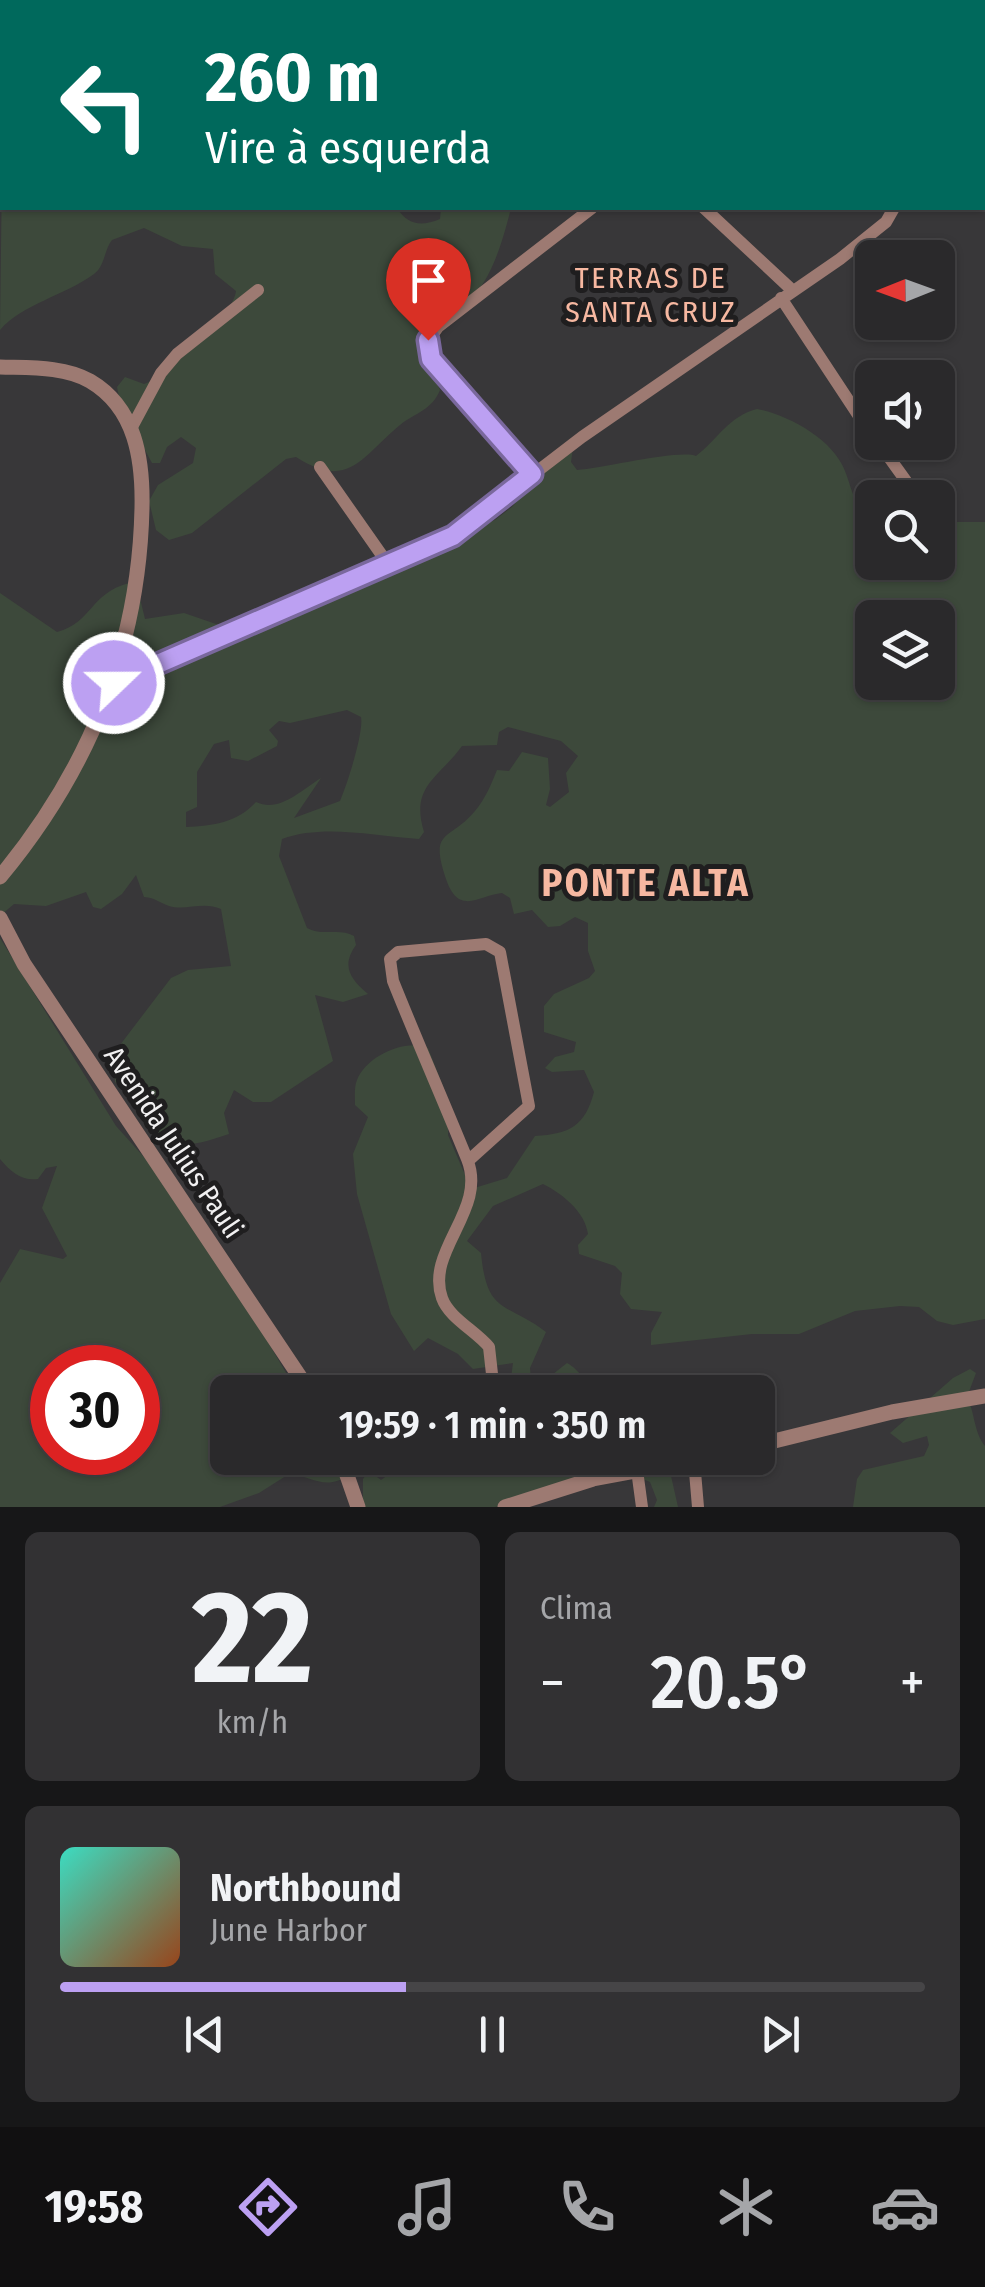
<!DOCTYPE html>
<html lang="pt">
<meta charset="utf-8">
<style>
body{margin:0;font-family:"Fira Sans Condensed",sans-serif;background:#323133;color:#f1f3f6;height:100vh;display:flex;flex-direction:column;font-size:38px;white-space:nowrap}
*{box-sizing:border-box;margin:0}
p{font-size:32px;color:#a5a6a9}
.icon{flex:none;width:55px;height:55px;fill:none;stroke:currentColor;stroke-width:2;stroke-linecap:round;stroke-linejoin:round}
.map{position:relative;height:1507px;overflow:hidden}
.side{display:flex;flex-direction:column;gap:25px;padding:25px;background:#171718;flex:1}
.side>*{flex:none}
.hud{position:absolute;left:0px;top:0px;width:985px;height:210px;box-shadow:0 2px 8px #0004,0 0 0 2px #464547;background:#00695c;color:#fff;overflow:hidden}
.needle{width:65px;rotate:269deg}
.buttons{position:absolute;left:855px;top:240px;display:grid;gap:20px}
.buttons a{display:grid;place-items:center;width:100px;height:100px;border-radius:15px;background:#2a292b;box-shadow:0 2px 8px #0004,0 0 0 2px #464547;font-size:50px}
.speed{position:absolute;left:30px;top:1345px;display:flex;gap:20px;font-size:50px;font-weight:700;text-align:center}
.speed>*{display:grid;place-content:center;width:130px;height:130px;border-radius:50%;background:#2a292b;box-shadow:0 2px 8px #0004,0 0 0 2px #464547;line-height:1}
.speed .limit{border:15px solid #d22;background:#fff;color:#111}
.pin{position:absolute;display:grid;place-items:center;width:85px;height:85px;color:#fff;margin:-102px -42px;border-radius:50% 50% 50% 0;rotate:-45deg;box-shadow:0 0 10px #0007}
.pin .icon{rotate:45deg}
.me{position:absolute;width:110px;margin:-55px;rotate:68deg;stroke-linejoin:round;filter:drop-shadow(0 0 8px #0008)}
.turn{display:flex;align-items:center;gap:35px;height:210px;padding:0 40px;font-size:45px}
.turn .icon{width:130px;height:130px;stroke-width:2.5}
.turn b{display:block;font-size:70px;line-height:85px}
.big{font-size:75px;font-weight:600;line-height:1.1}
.side .card{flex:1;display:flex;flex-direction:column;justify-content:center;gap:15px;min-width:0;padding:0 35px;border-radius:15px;background:#323133}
.side .dial{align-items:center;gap:0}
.dial b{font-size:130px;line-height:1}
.song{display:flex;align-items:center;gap:30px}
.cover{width:120px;height:120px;border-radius:15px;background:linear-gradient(135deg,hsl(170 70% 55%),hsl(20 70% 35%))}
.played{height:10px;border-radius:5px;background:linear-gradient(90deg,#bca0f2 40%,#464547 40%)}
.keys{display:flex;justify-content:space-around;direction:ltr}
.heat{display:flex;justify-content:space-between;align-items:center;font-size:55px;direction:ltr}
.side .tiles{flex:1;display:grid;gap:25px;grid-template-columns:1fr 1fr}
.card:last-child{grid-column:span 2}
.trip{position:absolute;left:210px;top:1375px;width:565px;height:100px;border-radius:15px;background:#2a292b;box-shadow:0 2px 8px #0004,0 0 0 2px #464547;font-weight:600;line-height:100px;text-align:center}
.menu{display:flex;height:160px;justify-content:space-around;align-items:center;background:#111011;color:#a5a6a9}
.menu .icon{width:70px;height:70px}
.menu .selected{color:#bca0f2}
.menu b{font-size:45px;color:#f1f3f6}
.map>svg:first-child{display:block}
.green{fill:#3d493b;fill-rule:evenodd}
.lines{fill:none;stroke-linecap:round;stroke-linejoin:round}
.minor{stroke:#9d7a72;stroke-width:12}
.tertiary{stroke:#9d7a72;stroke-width:15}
.route-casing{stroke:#7a689d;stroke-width:25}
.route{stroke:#bca0f2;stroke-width:18}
.labels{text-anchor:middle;stroke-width:10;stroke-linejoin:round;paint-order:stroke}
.street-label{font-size:28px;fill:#f1f0f1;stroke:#1f1e1f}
.neighbourhood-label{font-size:30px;letter-spacing:2.5px;fill:#f7b8a1;stroke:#1f1e1f}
.district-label{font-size:38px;font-weight:bold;letter-spacing:2.5px;fill:#f7b8a1;stroke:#1f1e1f}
</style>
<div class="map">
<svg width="985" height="1507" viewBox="0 0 985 1507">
<rect width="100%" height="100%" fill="#383739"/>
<path class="green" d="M0,0H110L2,2L0,122Z
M444,0H985V119L982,2Z
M2,166V208H397C408,225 421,227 440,219L441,208H511C505,232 495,269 479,289C449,327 418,337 440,390C432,410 415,413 400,425C361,457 349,491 296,457L286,459L192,533L169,540L156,530L149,501L158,485L193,463L196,448L181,437L167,447L160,463H152L121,406L117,387L125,377L144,384L154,380C174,362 233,317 236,291L215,274L213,249L182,246L144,228L112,240C104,250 105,266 94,274C66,295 22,304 0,330Z
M757,409C788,415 833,439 845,471C853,491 852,504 872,517V562H938V522H985V1319L953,1325L937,1321L919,1307L900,1306L855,1311L799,1334H752L651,1345V1333L662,1312L631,1309L620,1294L622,1273L615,1266L579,1254L578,1245L588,1234C585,1212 563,1194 543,1184L493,1206L467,1241L481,1253C487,1316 506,1301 546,1332L530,1368L531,1380L543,1382L567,1363C586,1373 585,1395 611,1380L629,1392H494L511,1378L513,1363L473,1369L458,1354L428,1338L414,1351L391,1314L357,1194L353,1154L368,1117L355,1105C355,1097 354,1087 357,1080C366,1056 406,1038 428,1048L448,1099V1135L471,1189L507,1178L535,1136C570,1134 585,1126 594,1092L584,1070L552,1072L545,1068L555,1057L574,1052L576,1042L544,1032V1006L554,994L589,978L595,971L588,951V923L575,917L560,926L548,927L532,910L514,914L510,898L502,893C479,895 459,917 446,879C429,828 449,842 475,811C485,799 491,785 497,770L509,771L522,752L548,758L550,789L546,805L550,807L569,792L566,773L578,756L561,741L508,727L499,732L497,745L462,746C438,779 410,786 424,832L419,839C372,836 324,824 282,839L279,856L307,928C322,937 339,927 354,936L356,945C341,966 350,979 368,994L343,1002L315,995L333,1061L271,1102H253L234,1090L224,1113L229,1134C143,1164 169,1126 115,1082L114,1067L120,1045L171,978L188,970L231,966L221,909C203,901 186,911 169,906C158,902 156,898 144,897L136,875L122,894L101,909L93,907L86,892L46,906L14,904L1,915L0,933V593L57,632C93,622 89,594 129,583L138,590L145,619L184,613L216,624L235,623L283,608L332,599L399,559L495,520L512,507L551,463L573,448L571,462L577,470C603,468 680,449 696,456C718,439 729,416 757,409ZM872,618H938V682H872ZM347,710L361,717C364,732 347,785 340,801L294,818L321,778C300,791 279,813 256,802C238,822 213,826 186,827V812L197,807V772L214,744L229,740L231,758L248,761L277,746L278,741L269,730L279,721L290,723Z
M0,938L116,1126L152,1166L248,1308L292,1383L313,1389L326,1375H349L345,1392H228V1458H352L346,1477C323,1490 312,1476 289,1474L259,1493L220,1507H0V1283L20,1249L63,1259L67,1256L42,1208L57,1166L46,1168L38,1179C21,1181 11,1172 0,1159ZM52,1368H138V1452H52Z
M970,1369L976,1373L967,1397C975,1413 974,1433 985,1446V1507H853L857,1479L863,1470L924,1456L929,1445L927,1436L903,1443L890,1433L953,1378Z
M412,1458H667L678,1507H654L657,1500L650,1482C592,1457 550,1500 495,1507C452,1507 406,1507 363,1507V1479L369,1471L381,1480Z"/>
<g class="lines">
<path class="minor" d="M422,0V2
M76,2L78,0
M0,95L2,92
M704,208L792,290
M781,298L872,436
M132,427L161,373L177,354L258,290
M878,442L906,481
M320,467L388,564
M532,474L431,359L426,344L438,327L592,208
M114,683L453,536L582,437L840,259L886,222L894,208
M468,1161L529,1106L500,952L486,944L398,952L390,959L393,981C417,1041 443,1100 467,1159C488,1210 425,1250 442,1298C449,1318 476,1331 489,1347L494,1392
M563,1392L589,1385
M694,1460L698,1507
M637,1470L642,1507"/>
<path class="tertiary" d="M0,367C29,368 64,366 90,381C136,408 143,460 142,508C139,647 89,770 0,877
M0,918L24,964L310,1392
M758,1445L892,1412L985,1396
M341,1458L358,1507
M505,1507L593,1479L706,1458"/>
</g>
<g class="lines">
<defs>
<path id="route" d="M114,683L453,536L532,474L431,359L428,340"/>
</defs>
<use href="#route" class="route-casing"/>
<use href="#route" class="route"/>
</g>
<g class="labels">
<g class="street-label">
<text transform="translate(174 1142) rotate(56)" y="10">Avenida Julius Pauli</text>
</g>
<g class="neighbourhood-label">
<text x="651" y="288">TERRAS DE<tspan x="651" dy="34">SANTA CRUZ</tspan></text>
</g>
<g class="district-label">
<text x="646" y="896">PONTE ALTA</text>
</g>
</g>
</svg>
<div class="buttons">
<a><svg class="needle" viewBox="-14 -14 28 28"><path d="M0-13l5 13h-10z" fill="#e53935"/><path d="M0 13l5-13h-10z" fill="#a5a6a9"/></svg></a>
<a><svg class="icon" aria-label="sound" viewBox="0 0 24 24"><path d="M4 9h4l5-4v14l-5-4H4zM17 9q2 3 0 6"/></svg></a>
<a><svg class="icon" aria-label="search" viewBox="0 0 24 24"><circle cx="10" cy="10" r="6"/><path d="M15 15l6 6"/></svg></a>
<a><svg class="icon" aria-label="layers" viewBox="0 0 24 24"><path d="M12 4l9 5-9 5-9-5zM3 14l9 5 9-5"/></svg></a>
</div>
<div class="speed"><div class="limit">30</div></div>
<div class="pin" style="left:428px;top:340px;background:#d93025"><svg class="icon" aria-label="arrive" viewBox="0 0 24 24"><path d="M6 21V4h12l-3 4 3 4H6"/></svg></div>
<svg class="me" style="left:114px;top:683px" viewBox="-20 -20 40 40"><circle r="17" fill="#bca0f2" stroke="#fff" stroke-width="3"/><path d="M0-11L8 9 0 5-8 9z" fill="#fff"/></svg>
<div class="trip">19:59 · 1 min · 350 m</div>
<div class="hud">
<div class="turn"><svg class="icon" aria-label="left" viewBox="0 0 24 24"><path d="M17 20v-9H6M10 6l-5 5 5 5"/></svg><div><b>260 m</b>Vire à esquerda</div></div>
</div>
</div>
<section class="side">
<div class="tiles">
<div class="card dial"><b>22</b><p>km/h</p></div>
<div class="card"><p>Clima</p>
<div class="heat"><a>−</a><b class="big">20.5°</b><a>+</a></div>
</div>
<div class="card">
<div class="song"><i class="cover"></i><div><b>Northbound</b><p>June Harbor</p></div></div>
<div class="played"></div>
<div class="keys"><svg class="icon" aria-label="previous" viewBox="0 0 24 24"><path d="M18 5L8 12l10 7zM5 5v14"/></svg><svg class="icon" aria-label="pause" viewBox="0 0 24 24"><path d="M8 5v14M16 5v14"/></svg><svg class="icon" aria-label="next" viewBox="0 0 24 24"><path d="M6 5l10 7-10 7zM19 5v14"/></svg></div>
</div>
</div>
</section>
<nav class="menu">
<b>19:58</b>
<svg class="icon selected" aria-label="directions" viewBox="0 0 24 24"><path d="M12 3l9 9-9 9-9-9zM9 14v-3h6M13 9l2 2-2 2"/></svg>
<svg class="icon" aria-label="music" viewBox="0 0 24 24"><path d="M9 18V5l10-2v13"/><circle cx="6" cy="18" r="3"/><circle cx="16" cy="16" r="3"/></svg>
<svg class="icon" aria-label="phone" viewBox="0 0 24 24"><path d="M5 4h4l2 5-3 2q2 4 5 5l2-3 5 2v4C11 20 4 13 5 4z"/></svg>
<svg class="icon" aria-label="climate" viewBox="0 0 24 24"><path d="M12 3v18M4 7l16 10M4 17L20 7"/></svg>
<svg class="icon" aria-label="car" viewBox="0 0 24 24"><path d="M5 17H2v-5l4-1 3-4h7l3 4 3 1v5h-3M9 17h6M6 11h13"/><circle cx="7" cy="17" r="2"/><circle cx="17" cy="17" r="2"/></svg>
</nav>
